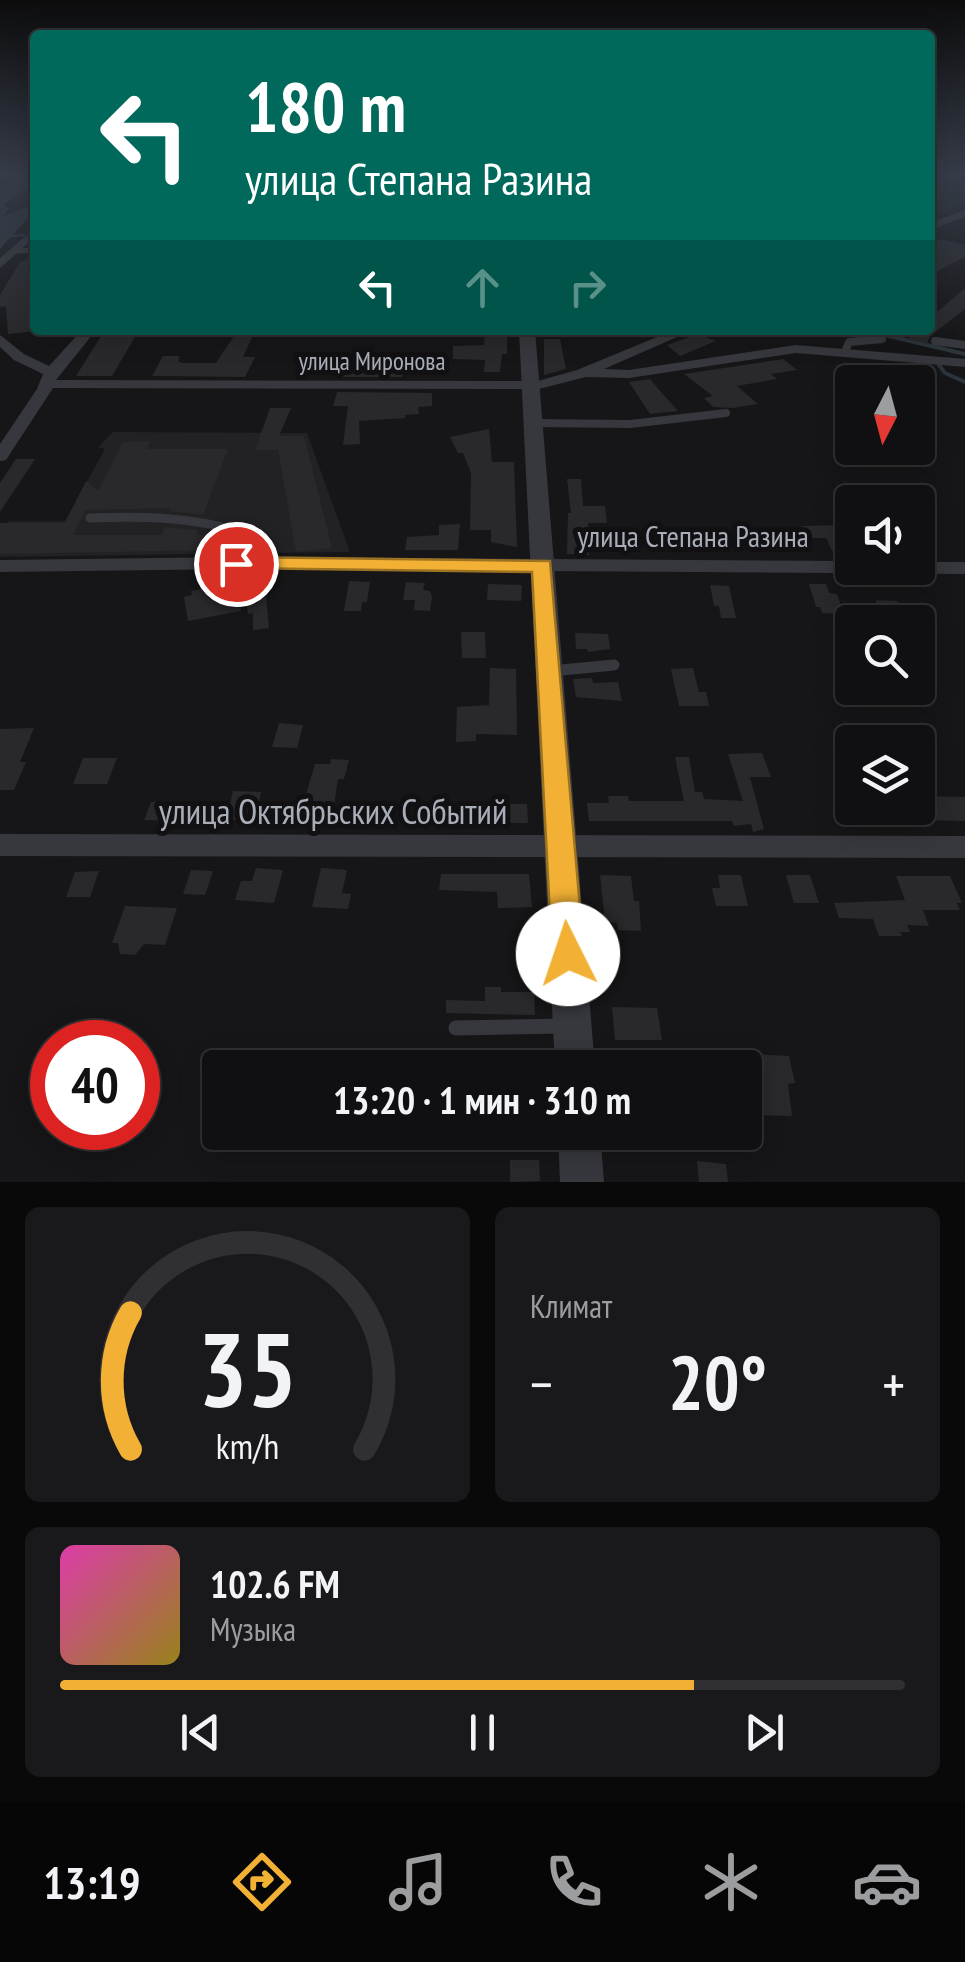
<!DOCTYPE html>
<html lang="ru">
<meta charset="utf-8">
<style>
body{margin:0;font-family:"PT Sans Narrow",sans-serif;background:#19191b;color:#f1f3f6;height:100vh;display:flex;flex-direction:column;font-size:38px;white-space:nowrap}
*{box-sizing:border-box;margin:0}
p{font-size:32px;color:#9c9d9f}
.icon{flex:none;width:55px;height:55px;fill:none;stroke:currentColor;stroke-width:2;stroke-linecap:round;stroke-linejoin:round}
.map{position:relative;height:1182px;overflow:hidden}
.sheet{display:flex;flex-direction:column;gap:25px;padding:25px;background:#09090a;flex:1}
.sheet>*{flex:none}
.top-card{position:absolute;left:30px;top:30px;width:905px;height:305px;border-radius:10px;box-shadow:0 5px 25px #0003,0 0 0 2px #303032;background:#00695c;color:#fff;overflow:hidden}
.needle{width:65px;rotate:186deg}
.buttons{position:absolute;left:835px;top:365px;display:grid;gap:20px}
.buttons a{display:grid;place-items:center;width:100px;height:100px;border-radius:10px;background:#101012;box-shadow:0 5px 25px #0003,0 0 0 2px #303032;font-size:50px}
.speed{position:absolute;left:30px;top:1020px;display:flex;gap:20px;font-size:50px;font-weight:700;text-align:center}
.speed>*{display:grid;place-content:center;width:130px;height:130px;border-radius:50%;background:#101012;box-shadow:0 5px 25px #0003,0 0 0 2px #303032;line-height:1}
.speed .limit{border:15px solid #d22;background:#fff;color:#111}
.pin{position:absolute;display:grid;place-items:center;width:85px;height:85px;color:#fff;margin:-42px;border:5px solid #fff;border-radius:50%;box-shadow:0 2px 10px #0007}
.me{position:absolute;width:110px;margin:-55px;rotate:356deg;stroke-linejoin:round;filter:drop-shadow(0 0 8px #0008)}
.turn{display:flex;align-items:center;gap:35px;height:210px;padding:0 50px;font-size:45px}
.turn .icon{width:130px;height:130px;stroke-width:2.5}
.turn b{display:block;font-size:70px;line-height:85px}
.lanes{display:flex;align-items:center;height:95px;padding:0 50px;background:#0003;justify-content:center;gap:50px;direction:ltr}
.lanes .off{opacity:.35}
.big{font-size:75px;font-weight:700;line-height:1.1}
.sheet .widget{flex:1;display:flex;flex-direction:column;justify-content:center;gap:15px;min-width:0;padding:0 35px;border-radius:15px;background:#19191b}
.sheet .dial{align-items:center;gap:0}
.dial svg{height:260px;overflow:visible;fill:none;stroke:#303032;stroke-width:7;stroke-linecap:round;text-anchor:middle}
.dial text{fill:#f1f3f6;stroke:none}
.song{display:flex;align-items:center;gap:30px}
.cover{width:120px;height:120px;border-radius:15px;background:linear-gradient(135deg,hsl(320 70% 55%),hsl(50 70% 35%))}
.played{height:10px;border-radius:5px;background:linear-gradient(90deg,#f2b134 75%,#303032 75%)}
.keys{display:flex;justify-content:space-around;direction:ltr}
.heat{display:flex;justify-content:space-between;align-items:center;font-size:55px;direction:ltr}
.sheet .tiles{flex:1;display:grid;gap:25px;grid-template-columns:1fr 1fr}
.widget:last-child{grid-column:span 2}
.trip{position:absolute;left:202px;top:1050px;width:560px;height:100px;border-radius:10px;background:#101012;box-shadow:0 5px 25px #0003,0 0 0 2px #303032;font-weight:700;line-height:100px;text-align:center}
.tab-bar{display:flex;height:160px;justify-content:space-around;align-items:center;background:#060607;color:#9c9d9f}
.tab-bar .icon{width:70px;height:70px}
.tab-bar .current{color:#f2b134}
.tab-bar b{font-size:45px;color:#f1f3f6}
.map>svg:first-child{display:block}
.built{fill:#222225}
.green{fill:#1c231d}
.water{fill:#2c353c}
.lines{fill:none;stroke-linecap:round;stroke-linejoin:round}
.stream-far1{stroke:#2c353c;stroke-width:2.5}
.stream{stroke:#2c353c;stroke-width:4}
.building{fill:#29292c}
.service-far4{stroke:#37383d;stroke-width:5}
.service-far3{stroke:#37383d;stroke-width:8}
.service-far2{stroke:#37383d;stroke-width:9}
.service-far1{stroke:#37383d;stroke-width:11}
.service{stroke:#37383d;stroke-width:15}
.minor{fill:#37383d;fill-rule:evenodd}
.tertiary{fill:#37383d;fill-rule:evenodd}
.route{fill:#f2b134;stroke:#9d7322;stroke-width:2.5}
.labels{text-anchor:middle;stroke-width:10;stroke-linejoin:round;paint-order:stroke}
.far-street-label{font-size:25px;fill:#a8adb8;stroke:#111113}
.street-label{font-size:30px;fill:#a8adb8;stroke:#111113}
.near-street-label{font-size:35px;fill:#a8adb8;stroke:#111113}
</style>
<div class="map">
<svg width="965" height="1182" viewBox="0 0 965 1182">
<rect width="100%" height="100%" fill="#161618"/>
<path class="built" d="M113,432L307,433L350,552L0,557V536L9,521H65L105,449L98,447Z"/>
<path class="green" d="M930,176H965V204L930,218Z"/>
<path class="water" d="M11,176H35V186L18,193L4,205L9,209L3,216L35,204V210L0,249V187Z"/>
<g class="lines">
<path class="stream-far1" d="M0,177H15
M0,237L24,235"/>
<path class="stream" d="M864,330L965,354
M939,365L945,373L965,382"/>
</g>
<path class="building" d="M942,239L965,245V257L930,275V243Z
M35,256L32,301L36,331L8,334L6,306L0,307V295L20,262Z
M965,288V309L930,336L927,344L907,339L917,330H930V318Z
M105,330H139L112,376H76Z
M238,330L255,331L243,357H255L245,377L152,376L163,356H180L178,361L182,363H216Z
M490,330H507V354H502L500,372H484L485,360L453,359V346L484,345L485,331Z
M698,334L716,341L680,356L667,345Z
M544,339H560L566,369L544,375Z
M357,354L407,355L402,377H341Z
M783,359L797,370L771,374L777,379L737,386L758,404L732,408L713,407L704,398L713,396L684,374Z
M650,379L654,384L678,411L650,414L629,382Z
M337,392L432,393V406L418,407L419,414L405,415V418L359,421L360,444L343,445L348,406H333Z
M270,408H291L279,436H304L332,548L296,552L278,450H255Z
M489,429L492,462H514L517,547L491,542V530H470L471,473L463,453H458L450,437Z
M150,441L147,449H228L203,515L170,511L171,508L86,510L73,535H162L165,527L185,529L198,530L197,535L218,534L214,550L0,554V523H65L86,481L98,491L123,442Z
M16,459H35L0,512V483Z
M567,479H581L583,506H605L607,523H588L589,555L567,554L568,513H571Z
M460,524L458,550H405L407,537L439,535V525Z
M852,525V552L832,551L826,538H807L801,526Z
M349,581L370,582L367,602H362L361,611H344Z
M406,582L425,583L423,590L430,591L432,597L430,611L414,610L415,600H403Z
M488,584L522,585L521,601L487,600Z
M809,584H826L829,593L837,594L844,614L822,613L820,607H816Z
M710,585L729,586L736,618H721L719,606H714Z
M211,587L213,596L238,592L241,611L188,621L184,597L192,595L191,591Z
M266,596L269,628L253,630V613L248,614L246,600Z
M876,600L897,601L904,622H859L853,604L877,605Z
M461,632H485L486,658H462Z
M575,633L608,634L610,649L588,652L587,649H576Z
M490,668L516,669L517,735L476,734V741L456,742L457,707L489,705Z
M693,668L699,692H706L709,706H679L671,669Z
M592,678L593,683L618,682L622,701L576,697L573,679Z
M279,723L303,725L297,748L272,747Z
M34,728L20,762H26L14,790H0V729Z
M762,753L771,777H750L764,829L753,832L751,824L734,826L732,821H589L587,803H609L608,796H628L629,801H684L675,757H689L695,792H702L704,799L743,801L728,754Z
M83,758H117L107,784H73Z
M331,759L349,760L344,779H338L333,812L301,811L315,764H330Z
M233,791L261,792L256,820H226Z
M918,796L965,797V821L912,820L907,808H918Z
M151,802H182L176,821L144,820Z
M495,804H527L528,823H495Z
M256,868L283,870L274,903L235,900L241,881H252Z
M321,868L347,870L342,893L351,894L348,909L312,907Z
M191,870L213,871L205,895L183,894Z
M99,871L90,897H66L75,872Z
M441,874H529L532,907L498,908L497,892L439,890Z
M600,875L631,876L634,901H639L641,931L618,930L617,923L605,922Z
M718,875H741L748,906H716L712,888H720Z
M786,875H810L819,903H794Z
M896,876H950L962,903H957L960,910H923L929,926L907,925L910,932H900L902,936H879L873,919L839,918L834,903L905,900Z
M125,906L177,908L165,945L144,944L135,955L120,954L118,943H112Z
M485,987H501V992H534L535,1015L446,1013V1000L485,1001Z
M612,1007L657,1008L662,1040H615Z
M420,1049L450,1052L448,1065L417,1068Z
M721,1052L789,1056L795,1083L788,1084L792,1116L747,1115L745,1068H723Z
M510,1160H539L540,1181L510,1182Z
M697,1161L726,1164L728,1182H699Z"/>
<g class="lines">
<path class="service-far4" d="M16,251L35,250"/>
<path class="service-far3" d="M935,341L965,345
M845,352L849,342L882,339
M533,423L630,424L726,413"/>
<path class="service-far2" d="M90,518C142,516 192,517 242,532L236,563"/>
<path class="service-far1" d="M551,671L614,665"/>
<path class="service" d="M456,1028L566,1026"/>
<path class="minor" d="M965,210V217L930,230V223Z
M35,228V237L0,268V258Z
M82,330H96L56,380L538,381L577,370L674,330H693L604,369L629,370L796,345L965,359V367L796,353L629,378L586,377L539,389L53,388L6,460L0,461V444L37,389L43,374L14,360L0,347V335L24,354L49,366Z
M236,557L852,561V568H918V562H965V574L236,569L0,572V560Z
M0,834L965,836V858L0,856Z"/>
<path class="tertiary" d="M519,330H535L595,1068H555Z
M558,1132H600L604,1182H560Z"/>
</g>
<linearGradient id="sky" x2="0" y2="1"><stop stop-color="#0c0c0d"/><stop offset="0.51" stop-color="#363c48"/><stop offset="1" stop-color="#363c48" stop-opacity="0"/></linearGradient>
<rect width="965" height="342" fill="url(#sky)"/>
<path class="route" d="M236,557L550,561L584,954L580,965L568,969L556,965L552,954L532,572L228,568L225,564Z"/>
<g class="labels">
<g class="far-street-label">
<text x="372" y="370">улица Миронова</text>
</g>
<g class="street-label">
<text x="693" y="547">улица Степана Разина</text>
</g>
<g class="near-street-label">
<text x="333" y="824">улица Октябрьских Событий</text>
</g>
</g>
</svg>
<div class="buttons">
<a><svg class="needle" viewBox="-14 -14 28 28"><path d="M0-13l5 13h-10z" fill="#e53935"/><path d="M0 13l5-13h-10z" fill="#9c9d9f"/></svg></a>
<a><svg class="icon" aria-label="sound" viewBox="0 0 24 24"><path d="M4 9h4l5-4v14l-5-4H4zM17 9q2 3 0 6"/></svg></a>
<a><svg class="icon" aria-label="search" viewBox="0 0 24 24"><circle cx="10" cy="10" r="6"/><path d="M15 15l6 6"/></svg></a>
<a><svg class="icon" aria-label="layers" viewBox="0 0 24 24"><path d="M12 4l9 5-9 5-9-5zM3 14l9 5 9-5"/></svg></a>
</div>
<div class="speed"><div class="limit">40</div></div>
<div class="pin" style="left:236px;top:564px;background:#d93025"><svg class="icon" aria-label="arrive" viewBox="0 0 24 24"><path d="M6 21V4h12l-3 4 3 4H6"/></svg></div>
<svg class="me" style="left:568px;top:954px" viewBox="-20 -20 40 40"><circle r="19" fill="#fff"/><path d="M0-13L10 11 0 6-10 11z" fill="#f2b134"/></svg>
<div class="trip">13:20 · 1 мин · 310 m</div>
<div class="top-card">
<div class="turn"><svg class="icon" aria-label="left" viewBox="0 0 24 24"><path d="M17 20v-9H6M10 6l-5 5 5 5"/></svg><div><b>180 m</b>улица Степана Разина</div></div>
<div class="lanes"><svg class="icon" aria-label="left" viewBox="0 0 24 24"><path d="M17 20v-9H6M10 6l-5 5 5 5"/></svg><svg class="icon off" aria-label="ahead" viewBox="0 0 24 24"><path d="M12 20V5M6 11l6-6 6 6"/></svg><svg class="icon off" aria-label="right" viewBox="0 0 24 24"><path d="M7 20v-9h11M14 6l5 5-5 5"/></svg></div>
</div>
</div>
<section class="sheet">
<div class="tiles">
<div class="widget dial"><svg viewBox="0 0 100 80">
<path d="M14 69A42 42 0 1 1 86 69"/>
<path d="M14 69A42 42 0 0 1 14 27" stroke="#f2b134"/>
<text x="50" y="56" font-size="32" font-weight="700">35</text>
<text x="50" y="72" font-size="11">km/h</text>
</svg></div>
<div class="widget"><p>Климат</p>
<div class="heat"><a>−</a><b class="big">20°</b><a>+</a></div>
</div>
<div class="widget">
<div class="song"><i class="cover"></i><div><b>102.6 FM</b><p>Музыка</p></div></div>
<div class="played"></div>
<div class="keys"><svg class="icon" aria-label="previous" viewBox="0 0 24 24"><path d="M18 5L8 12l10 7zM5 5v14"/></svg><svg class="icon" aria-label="pause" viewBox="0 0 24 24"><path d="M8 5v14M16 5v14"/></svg><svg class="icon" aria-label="next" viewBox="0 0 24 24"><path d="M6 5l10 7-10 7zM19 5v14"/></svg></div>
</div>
</div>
</section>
<nav class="tab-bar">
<b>13:19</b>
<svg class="icon current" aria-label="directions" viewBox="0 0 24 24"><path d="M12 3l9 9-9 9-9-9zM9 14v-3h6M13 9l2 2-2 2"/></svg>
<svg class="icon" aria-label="music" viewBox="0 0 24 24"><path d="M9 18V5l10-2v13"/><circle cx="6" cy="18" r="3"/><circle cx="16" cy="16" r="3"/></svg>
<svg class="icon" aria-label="phone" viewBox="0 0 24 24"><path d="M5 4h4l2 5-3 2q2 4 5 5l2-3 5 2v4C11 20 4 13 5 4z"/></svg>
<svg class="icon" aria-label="climate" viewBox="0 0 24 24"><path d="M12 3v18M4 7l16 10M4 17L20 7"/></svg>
<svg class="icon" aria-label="car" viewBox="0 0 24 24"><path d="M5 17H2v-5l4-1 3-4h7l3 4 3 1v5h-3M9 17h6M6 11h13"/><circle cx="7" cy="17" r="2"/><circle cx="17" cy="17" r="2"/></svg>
</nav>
